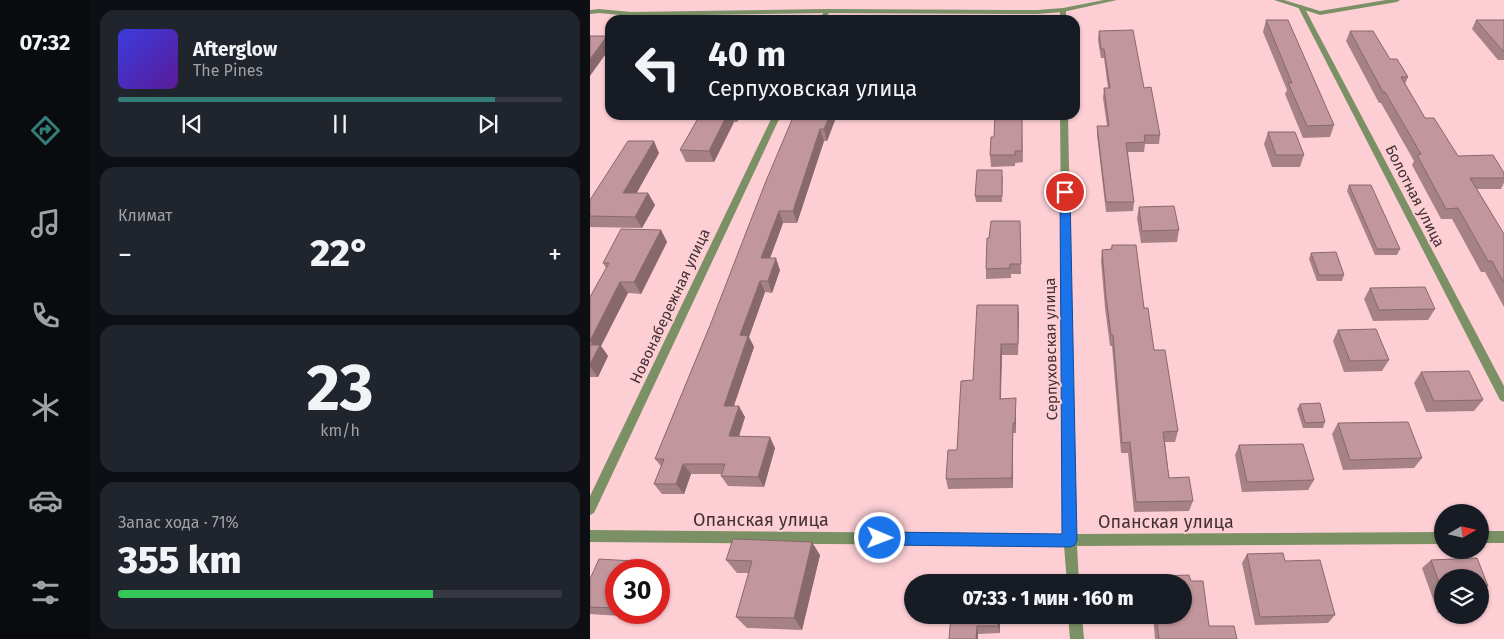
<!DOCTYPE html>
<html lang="ru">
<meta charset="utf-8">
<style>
body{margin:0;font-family:"Fira Sans",sans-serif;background:#20242c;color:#f1f3f6;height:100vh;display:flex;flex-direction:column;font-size:19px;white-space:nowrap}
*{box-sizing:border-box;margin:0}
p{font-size:16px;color:#9ea1a6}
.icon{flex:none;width:28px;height:28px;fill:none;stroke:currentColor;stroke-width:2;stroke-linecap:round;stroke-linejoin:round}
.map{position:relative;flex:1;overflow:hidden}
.drawer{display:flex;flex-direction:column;gap:10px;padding:10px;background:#0d0f14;width:500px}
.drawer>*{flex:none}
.banner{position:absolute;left:15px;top:15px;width:475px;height:105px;border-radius:15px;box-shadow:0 1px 4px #0004;background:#171b24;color:#f1f3f6;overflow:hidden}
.needle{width:32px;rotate:81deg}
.tools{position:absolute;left:844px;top:504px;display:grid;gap:10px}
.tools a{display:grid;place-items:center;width:55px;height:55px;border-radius:50%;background:#171b24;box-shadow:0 1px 4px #0004;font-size:25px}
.speed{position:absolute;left:15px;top:559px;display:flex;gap:10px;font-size:25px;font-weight:700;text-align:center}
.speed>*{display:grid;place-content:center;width:65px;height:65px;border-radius:50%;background:#171b24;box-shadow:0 1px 4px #0004;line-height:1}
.speed .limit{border:8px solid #d22;background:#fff;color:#111}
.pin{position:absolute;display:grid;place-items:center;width:42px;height:42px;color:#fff;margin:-21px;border:2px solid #fff;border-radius:50%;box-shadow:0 1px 5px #0007}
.me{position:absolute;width:55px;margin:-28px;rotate:91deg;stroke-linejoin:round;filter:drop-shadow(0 0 4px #0008)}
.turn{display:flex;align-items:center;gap:18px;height:105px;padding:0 20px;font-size:22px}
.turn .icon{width:65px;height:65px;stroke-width:2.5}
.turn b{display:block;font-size:35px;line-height:42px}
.big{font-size:38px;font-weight:800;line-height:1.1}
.drawer .widget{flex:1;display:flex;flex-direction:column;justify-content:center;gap:8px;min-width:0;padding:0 18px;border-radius:15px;background:#20242c}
.drawer .dial{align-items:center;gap:0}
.dial b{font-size:65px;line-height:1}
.song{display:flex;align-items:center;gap:15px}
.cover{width:60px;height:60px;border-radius:8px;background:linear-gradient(135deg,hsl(240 70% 55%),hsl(270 70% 35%))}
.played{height:5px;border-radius:2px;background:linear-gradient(90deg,#357d78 85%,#363941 85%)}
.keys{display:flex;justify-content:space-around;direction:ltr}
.heat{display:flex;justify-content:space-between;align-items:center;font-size:28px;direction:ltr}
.charge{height:8px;border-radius:4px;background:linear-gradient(90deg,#34c759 71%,#363941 0)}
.trip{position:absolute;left:314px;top:574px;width:288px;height:50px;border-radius:25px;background:#171b24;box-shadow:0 1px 4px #0004;font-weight:800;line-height:50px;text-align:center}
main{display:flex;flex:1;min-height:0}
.tabs{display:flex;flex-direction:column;width:90px;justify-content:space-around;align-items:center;background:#090b0e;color:#9ea1a6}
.tabs .icon{width:35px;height:35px}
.tabs .current{color:#357d78}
.tabs b{font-size:22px;color:#f1f3f6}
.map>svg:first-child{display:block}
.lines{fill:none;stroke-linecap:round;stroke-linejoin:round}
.service{fill:#7b9165;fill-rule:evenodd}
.minor{fill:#7b9165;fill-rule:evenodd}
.wall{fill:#a68186}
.shaded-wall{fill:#87696d}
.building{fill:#c1969c;stroke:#87696d}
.route{fill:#1a73e8;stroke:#114b97}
.labels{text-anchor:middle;stroke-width:4;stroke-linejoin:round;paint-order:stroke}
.street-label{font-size:15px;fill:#423133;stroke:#fdcfd5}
.near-street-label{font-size:18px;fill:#423133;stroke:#fdcfd5}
</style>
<main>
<nav class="tabs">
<b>07:32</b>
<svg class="icon current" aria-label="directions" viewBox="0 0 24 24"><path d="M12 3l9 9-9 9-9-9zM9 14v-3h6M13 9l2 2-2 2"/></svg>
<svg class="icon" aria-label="music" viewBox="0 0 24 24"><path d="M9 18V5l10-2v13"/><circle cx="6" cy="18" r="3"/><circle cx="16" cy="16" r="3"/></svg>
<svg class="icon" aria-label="phone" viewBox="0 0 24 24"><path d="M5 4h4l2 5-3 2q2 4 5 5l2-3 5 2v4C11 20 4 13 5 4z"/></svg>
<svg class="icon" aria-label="climate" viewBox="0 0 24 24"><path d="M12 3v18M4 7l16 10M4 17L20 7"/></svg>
<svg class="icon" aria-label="car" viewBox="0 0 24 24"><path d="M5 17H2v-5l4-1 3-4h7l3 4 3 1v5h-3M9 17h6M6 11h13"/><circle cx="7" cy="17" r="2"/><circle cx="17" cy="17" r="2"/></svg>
<svg class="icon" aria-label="filters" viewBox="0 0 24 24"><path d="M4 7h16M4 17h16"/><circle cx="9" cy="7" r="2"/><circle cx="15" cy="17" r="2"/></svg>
</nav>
<section class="drawer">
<div class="widget">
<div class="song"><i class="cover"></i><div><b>Afterglow</b><p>The Pines</p></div></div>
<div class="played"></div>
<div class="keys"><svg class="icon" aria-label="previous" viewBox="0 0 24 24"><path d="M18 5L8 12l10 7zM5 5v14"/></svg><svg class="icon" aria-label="pause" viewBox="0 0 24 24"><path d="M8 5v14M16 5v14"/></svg><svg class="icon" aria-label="next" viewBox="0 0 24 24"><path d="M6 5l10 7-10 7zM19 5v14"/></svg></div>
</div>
<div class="widget"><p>Климат</p>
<div class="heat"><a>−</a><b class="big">22°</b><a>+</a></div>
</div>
<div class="widget dial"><b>23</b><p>km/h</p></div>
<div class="widget"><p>Запас хода · 71%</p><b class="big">355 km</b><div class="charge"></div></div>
</section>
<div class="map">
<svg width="914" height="639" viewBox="0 0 914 639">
<rect width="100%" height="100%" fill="#fdcfd5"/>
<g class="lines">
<path class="service" d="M514,0H527L473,12L447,14L237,13L41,16L9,13L0,14V10L9,9L41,12L237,9L447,10L473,8Z
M684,0H694L730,11L796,0H810L807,2L730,15Z"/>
<path class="minor" d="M711,5L714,7L914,386V402L910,400L708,7Z
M473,8L476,10V20H470V10Z
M235,10L240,11L235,20H229Z
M183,115H191L4,513L0,515V496Z
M470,115H478L486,534L852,532V544L487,546L489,582H477L474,546L0,542V530L474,534Z
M890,531H914V543H890Z
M478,615H492L494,639H480Z"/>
</g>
<path class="wall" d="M676,20L744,125L740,137L713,138L695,94L697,90L673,32Z
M886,20H914V60H908L882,29Z
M509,31L554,88L570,135L569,144H555L554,152H538L544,202L543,211L516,212L507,135V126H517L513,98L514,88H518L514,58H511L508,40Z
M760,31L800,59L818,77L815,84L835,118L868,156L914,173V183L911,189H887L914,234V307L895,272H891L862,219H851L822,165L824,161L791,103H789L756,41Z
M110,115H150L147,122H144L124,162H96L90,150Z
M204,115H247L237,141H234L207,223H193L180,258L190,270L182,293L175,292L159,337L164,347L144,406L155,417L149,437L185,448L174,487L138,486L131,476V474H101L94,494H72L64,484L71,466L65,459L121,323Z
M432,115L433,162L425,163V166L401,167L400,155L404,137Z
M678,132L714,155L710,167H682L674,144Z
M69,153L46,193H58L65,205L52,228L0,227V200Z
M413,176L412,202H386L385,196Z
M759,185L810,249L807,255H785L757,191Z
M549,207L589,230L587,242L551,243L547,218Z
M430,221L431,274H421V278L396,279V269L399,238Z
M71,230L77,242L51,294L38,293L11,346L18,356L8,377H0V297L16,268L13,263Z
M522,245L554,308L564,350L588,431L585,442H575L579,478L603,501L599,511L544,512L538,453H531L522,346H520L515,308L511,261L512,250L521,249Z
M721,253L754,275L752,281H727L719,259Z
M780,288L845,309L838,320L783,321L774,299Z
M428,305V355H412L411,399L426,409V433H423V488L358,489L356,479L367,450L383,380Z
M748,330L799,360L792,371L754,372L743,341Z
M831,372L893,400L884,411L836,412L824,383Z
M710,404L735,422L733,428H713L707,409Z
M748,423L832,458L824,468L753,470L742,434Z
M649,445L724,480L718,490L652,492L645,455Z
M657,554L695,561L745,615L738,623L665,625L652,563Z
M230,555L212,630L157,628L146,617L159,573H147L136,560Z
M887,558L898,586L890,592V578H852V613H848L832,568L841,560Z
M43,561L52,570H26V612H63L61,618L0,614V579Z
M570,576L601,581L619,626L647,639H565L563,615H592V582H568Z
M410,615V633L388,634V639H359Z"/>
<path class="shaded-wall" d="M17,36L20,41V48L0,76V59Z
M137,115H141L144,122L124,162L119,151Z
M144,115H150L147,122Z
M240,115H247L237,141L234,129Z
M230,129L234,141L207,223L203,211Z
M64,141L69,153L40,205L33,193Z
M58,193L65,205L52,228L45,217Z
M189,211L193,223L176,269L171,258Z
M71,230L77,242L51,294L44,282Z
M186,258L190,270L182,293L178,281Z
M170,281L175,292L159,337L164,347L140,416L134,406L150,335Z
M30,282L38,293L11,346L18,356L8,377L0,367V364L7,350L0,341Z
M428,305L429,316L428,355Z
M411,344L412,355L410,410V399Z
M426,398V433L425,423Z
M149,406L155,417L145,447L139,436Z
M423,423V488L422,478Z
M180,437L185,448L174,487L168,477Z
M93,464L101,474L94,494L86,484Z
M222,542L230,555L212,630L204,618Z
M43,561L52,570H39Z
M69,586L72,589L69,598Z
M55,612H63L61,618Z
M408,615H410V633L408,626Z
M387,626L388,634V639H386Z"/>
<path class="building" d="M676,20H698L744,125L717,126L698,83H702Z
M886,20H914V51H913Z
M543,30L554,88L561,87L570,135H554L555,142L536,143L544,202H516L507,126H519L514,88H520L514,49H511L509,31Z
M760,31H783L800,59H807L818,77H811L835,118H844L868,156L903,155L914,173V178H880L914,234V283L902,261H898L868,208L856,209L827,155L831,154L795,92H793Z
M0,36H17L0,59Z
M110,115H137L119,151L90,150Z
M204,115H240L234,129H230L203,211H189L171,258H186L178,281H170L150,335L158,336L134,406H149L139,436L180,437L168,477L131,476L135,464H93L86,484H64L74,459H65L121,323L176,181Z
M405,115H432V151H425V155H400L401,137H404Z
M678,132H705L714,155H686Z
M38,141H64L33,193H58L45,217L0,216V200Z
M387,170H412V196H385Z
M759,185H781L810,249H787Z
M584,206L589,230L552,231L549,207Z
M401,221H430L431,264H420V268L396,269L397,238H399Z
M31,229L71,230L44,282H30L0,341V297L19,263H13Z
M522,245H546L554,308H558L564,350H575L588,431L573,432L579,478L599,477L603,501L546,502L540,442L532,443L523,335H521L516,297L512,250L522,249Z
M746,252L754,275H729L721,253Z
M835,287L845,309L789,310L780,288Z
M387,305H428V344H411L410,399L426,398L425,423H423L422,478L356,479L358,450H367L371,381L383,380Z
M786,329L799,360L760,361L748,330Z
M0,345H10L0,364Z
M879,371L893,400L844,401L831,372Z
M730,403L735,422L715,423L710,404Z
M818,422L832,458L760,460L748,423Z
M713,444L724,480L657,482L649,445Z
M143,539L222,542L204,618L146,617L162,561L136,560Z
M693,553L695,561L730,560L745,615L670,617L657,554Z
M887,558L898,586H890V578H852V591L841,560Z
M9,559L43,561L39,570H26V608L0,607V579Z
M599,575L601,581H613L619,626H644L647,639H569L566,615H592V582H571L570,576Z
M361,615H408V626H387L386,639H359Z"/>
<path class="route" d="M475,189L480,192L487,540L485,545L480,547L290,545L285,543L283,538L285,534L290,532L472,534L470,192Z"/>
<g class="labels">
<g class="street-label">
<text transform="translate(825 196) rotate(63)" y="5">Болотная улица</text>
<text transform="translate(80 306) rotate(-65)" y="5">Новонабережная улица</text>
<text transform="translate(461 349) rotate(-91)" y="5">Серпуховская улица</text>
</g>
<g class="near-street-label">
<text x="171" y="526">Опанская улица</text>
<text x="576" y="528">Опанская улица</text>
</g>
</g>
</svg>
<div class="tools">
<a><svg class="needle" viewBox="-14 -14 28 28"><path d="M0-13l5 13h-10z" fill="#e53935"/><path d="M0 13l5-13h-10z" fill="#9ea1a6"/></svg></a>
<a><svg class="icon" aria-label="layers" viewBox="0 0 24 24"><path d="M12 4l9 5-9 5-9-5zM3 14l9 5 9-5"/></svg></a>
</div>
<div class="speed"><div class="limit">30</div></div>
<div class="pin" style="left:475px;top:192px;background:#d93025"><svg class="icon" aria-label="arrive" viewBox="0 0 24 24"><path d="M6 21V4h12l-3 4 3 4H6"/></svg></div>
<svg class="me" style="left:290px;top:538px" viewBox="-20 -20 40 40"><circle r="17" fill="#1a73e8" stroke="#fff" stroke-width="3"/><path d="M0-11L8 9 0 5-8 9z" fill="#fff"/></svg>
<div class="trip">07:33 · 1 мин · 160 m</div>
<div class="banner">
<div class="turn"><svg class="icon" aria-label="left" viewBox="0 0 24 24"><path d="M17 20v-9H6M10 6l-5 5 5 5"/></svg><div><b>40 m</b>Серпуховская улица</div></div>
</div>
</div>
</main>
